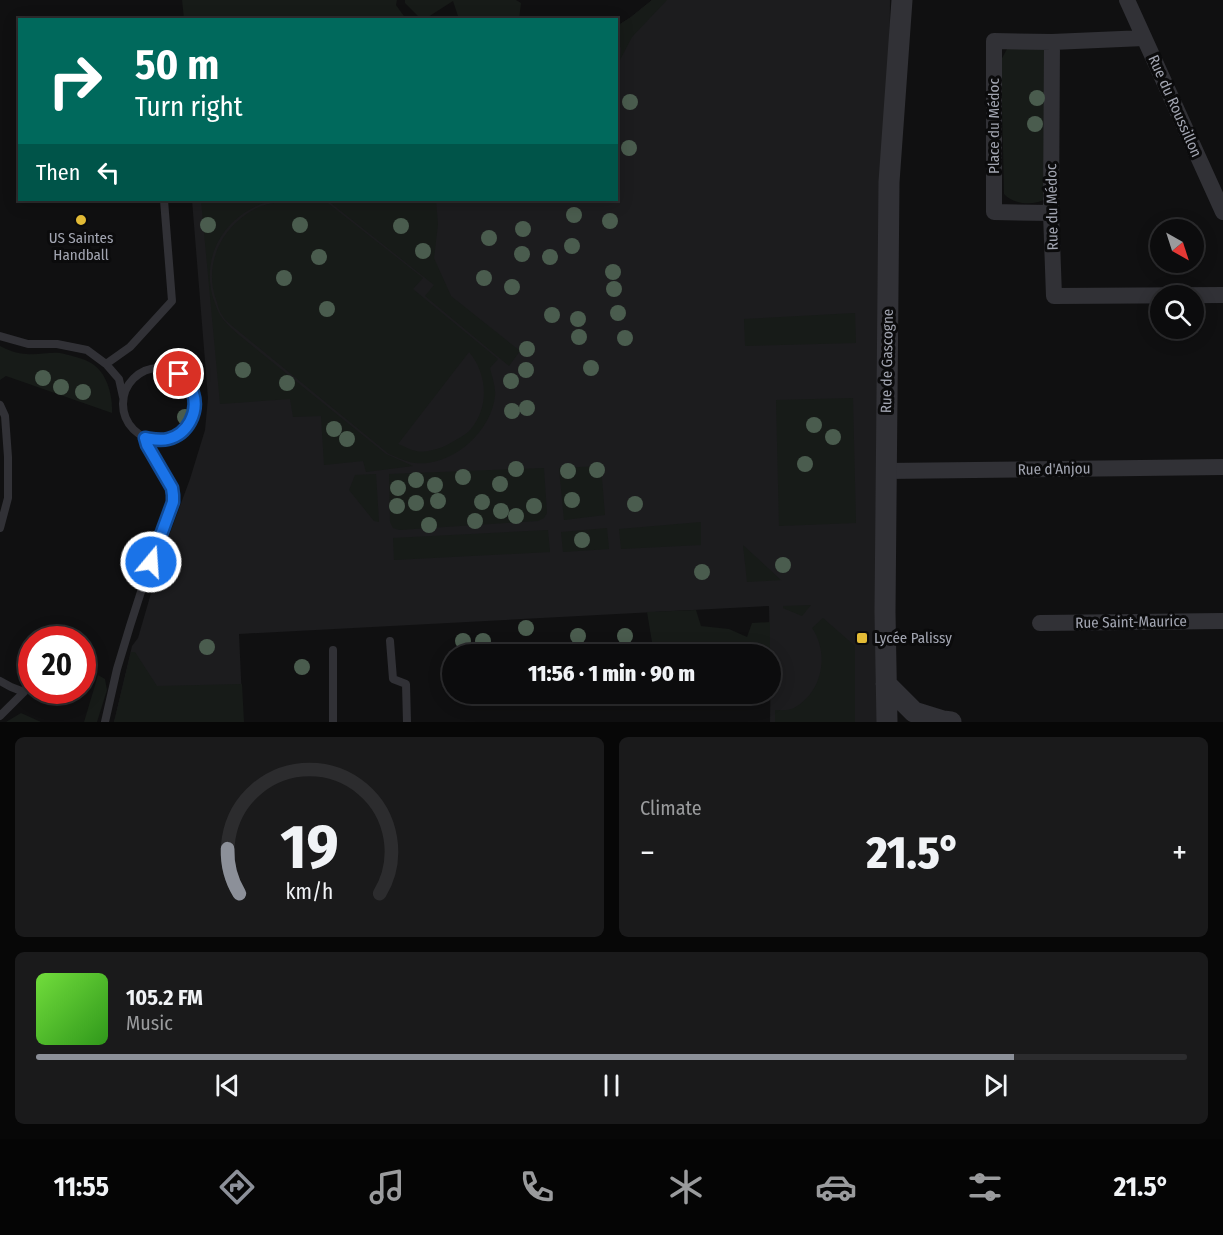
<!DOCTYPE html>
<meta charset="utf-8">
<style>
body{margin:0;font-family:"Fira Sans Condensed",sans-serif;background:#1a1a1b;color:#f1f3f6;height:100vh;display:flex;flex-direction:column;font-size:22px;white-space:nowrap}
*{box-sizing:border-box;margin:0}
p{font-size:20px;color:#9a9b9d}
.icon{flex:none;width:33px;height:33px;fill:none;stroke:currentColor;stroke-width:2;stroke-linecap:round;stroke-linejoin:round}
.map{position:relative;height:722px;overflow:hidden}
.side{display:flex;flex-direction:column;gap:15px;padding:15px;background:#070707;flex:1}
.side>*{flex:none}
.banner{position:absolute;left:18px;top:18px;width:600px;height:183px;border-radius:0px;box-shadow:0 3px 15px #0003,0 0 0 2px #2c2c2e;background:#00695c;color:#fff;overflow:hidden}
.needle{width:39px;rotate:141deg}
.tools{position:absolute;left:1150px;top:219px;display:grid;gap:12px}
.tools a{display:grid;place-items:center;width:54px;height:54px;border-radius:50%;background:#0c0c0d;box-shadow:0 3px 15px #0003,0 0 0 2px #2c2c2e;font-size:30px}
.speed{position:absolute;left:18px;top:626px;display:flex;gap:12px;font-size:30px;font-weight:700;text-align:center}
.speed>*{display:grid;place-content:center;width:78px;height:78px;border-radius:50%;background:#0c0c0d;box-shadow:0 3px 15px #0003,0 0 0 2px #2c2c2e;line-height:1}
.speed .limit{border:9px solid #d22;background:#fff;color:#111}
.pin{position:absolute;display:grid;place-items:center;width:51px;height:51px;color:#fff;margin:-26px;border:3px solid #fff;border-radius:50%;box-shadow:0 2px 6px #0007}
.me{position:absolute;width:66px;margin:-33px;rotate:18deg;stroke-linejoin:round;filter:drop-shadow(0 0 4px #0008)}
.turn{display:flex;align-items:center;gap:21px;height:126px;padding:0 18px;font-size:27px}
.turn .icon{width:78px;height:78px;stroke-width:2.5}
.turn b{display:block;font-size:42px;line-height:51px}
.then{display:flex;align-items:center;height:57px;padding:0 18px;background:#0003;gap:12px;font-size:22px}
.big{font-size:45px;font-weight:800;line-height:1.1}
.side .widget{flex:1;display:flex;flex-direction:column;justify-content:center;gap:9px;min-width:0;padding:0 21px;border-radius:9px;background:#1a1a1b}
.side .dial{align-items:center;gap:0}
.dial svg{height:156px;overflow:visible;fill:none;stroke:#2c2c2e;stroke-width:7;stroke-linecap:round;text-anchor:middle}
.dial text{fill:#f1f3f6;stroke:none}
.song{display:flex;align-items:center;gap:18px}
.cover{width:72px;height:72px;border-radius:9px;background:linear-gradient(135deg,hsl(100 70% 55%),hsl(110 70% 35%))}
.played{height:6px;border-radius:3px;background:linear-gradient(90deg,#8c9099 85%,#2c2c2e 85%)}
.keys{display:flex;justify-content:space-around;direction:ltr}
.heat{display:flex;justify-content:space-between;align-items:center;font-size:33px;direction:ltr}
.side .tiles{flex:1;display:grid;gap:15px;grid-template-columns:1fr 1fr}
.widget:last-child{grid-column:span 2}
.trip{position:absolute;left:442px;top:644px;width:339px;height:60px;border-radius:30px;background:#0c0c0d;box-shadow:0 3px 15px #0003,0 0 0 2px #2c2c2e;font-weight:800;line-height:60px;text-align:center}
.tabs{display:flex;height:96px;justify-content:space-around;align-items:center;background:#050505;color:#9a9b9d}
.tabs .icon{width:42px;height:42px}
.tabs .on{color:#8c9099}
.tabs b{font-size:27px;color:#f1f3f6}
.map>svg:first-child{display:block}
.built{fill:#1c1c1e}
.green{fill:#171b18;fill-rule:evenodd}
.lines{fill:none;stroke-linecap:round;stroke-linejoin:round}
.service{stroke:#313136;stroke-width:8}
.minor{stroke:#313136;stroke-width:16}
.tertiary{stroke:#313136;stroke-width:21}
.tree{fill:#4a5c4e}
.route-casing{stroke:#114b97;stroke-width:15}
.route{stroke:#1a73e8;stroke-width:10}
.poi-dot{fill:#e3bb36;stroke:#0b0b0c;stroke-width:2}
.labels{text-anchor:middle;stroke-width:6;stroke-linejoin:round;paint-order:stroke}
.street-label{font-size:15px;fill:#a2a5b1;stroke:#0b0b0c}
.poi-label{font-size:15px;fill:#a2a5b1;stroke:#0b0b0c}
</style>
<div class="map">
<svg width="1223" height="722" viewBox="0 0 1223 722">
<rect width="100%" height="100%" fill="#101011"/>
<path class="built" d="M652,0H890L886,471L887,722H770L771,654H770L769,606L239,634L243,722H114L132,646L138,638L163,552L190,479L205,430L208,398L192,200H616L617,26L631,17Z"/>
<path class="green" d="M182,0H397L396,5L406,19H184Z
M405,0H516L521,3L519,19H459L453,1L425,19L422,20L405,3Z
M652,0H667L632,37L620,60L621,48L617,43V26L631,17Z
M1044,45L1047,198C1035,206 1014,205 1004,194L1001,60L1007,49Z
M201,200H324L423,278L413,289L498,359L490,368C492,377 496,387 495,396C491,432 452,467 415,463C406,462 397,457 389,454L231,325C228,322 224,319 222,315C219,311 218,306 217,302C202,265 222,225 257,208C267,203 278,202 289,202L288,200C282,201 275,199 270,201C227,213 200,254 213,298C215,302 216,307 218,311C222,320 231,328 239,335L386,454L413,466L366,472L363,461L324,465L321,416L293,417L290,399L220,404ZM469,352C487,373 490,406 471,429C465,436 455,440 447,445C439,449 425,453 416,451C410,450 404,446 398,444Z
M327,200H436L438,224L434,258L451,296L520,351L509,366L425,296L434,285Z
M855,313L856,343L745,346L744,319Z
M0,346C8,350 17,354 27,354C38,355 49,352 60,353C69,355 83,358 91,363C107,372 113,396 112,413L6,376L0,380Z
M853,398L856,523L779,526L776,400Z
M601,466L605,515L564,520L559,468Z
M544,468L547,513L544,518L538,521L399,530L393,528L390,522L389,474Z
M376,474L379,522L374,521L349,490L355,475Z
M701,522V545L621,549L619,529Z
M607,528L609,549L563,552L561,532Z
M548,530L550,552L394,560L393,538Z
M743,545L781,580H782L747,582Z
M811,605L802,616L783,608V606Z
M696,610L701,626L729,629L747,637L752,623L770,622V654H654L647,612Z
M823,618L855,646V722H775V710C781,710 788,711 794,708C822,693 830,654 812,628Z
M131,652H135L157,686L242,684L244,722H114Z
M98,675L105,679L107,690L97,722H84Z
M21,713L41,722H6Z"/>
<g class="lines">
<path class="service" d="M0,336L28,344H57L87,350L106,364L119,379L123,397
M106,364L130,347L172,301L164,200
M123 404a36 36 0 1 1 72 0a36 36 0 1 1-72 0Z
M0,405L5,416L8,457V498L0,528
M390,641L393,679L406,684L407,722
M333,650V722
M0,681L11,687L24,692L0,716
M105,722L117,669L130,626L156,545L173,502V495L172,488L147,445L145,438"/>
<path class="minor" d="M1127,0L1223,212
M1144,38L1052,42L1051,213L1054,296L1223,295
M1051,213L994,212V41L1052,42
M886,471L1223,467
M1040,623L1223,621"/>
<path class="tertiary" d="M886,684L914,712L943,721L951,722
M887,722L885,612L889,182L902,0"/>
</g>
<g class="tree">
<circle cx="1037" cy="98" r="8"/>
<circle cx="630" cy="102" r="8"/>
<circle cx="1035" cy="124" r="8"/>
<circle cx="629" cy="148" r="8"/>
<circle cx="574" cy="215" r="8"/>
<circle cx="610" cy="221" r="8"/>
<circle cx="208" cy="225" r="8"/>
<circle cx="300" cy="225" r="8"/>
<circle cx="401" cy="226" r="8"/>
<circle cx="523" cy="229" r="8"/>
<circle cx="489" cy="238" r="8"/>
<circle cx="572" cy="246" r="8"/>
<circle cx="423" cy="251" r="8"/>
<circle cx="522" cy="254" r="8"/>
<circle cx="319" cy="257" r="8"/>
<circle cx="550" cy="257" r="8"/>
<circle cx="613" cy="272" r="8"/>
<circle cx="284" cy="278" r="8"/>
<circle cx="484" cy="278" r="8"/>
<circle cx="512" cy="287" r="8"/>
<circle cx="614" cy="289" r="8"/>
<circle cx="327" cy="309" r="8"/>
<circle cx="618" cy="313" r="8"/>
<circle cx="552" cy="315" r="8"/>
<circle cx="578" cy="319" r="8"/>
<circle cx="579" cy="337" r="8"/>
<circle cx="625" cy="338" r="8"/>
<circle cx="527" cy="349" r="8"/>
<circle cx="177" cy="357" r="8"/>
<circle cx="591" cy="368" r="8"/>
<circle cx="243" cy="370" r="8"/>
<circle cx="526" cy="370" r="8"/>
<circle cx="43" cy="378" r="8"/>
<circle cx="511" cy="381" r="8"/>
<circle cx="287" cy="383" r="8"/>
<circle cx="61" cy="387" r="8"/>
<circle cx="83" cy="392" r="8"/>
<circle cx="527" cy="408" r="8"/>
<circle cx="512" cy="411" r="8"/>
<circle cx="185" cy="417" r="8"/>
<circle cx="814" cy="425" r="8"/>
<circle cx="334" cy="429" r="8"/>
<circle cx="833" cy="437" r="8"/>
<circle cx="347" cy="439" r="8"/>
<circle cx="805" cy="464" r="8"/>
<circle cx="516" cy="469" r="8"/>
<circle cx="597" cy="470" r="8"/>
<circle cx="568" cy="471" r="8"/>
<circle cx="463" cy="477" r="8"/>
<circle cx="416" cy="480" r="8"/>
<circle cx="500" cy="484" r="8"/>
<circle cx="435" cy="485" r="8"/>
<circle cx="398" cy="488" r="8"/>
<circle cx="572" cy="500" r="8"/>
<circle cx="438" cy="501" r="8"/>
<circle cx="482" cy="502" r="8"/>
<circle cx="416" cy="503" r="8"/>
<circle cx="635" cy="504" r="8"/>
<circle cx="397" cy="506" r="8"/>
<circle cx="534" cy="506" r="8"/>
<circle cx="501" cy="511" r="8"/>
<circle cx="516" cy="516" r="8"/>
<circle cx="475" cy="521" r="8"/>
<circle cx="429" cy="525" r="8"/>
<circle cx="582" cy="540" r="8"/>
<circle cx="783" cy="565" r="8"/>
<circle cx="702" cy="572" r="8"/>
<circle cx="526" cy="628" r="8"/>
<circle cx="578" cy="636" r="8"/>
<circle cx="625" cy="636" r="8"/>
<circle cx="463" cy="641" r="8"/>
<circle cx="483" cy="641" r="8"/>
<circle cx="207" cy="647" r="8"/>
<circle cx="302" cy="667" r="8"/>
</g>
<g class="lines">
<defs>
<path id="route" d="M151,562L173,502V495L172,488L147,445L145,438C152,439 160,441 168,439C188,434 199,412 193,393C191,385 185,380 179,374"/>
</defs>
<use href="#route" class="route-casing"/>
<use href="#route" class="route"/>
</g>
<g class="poi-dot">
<circle cx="81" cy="220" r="6"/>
<rect x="856" y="632" width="12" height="12" rx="3"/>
</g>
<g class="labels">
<g class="street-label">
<text transform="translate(1175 106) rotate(66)" y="5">Rue du Roussillon</text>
<text transform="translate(994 126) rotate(-90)" y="5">Place du Médoc</text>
<text transform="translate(1052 207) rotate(-91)" y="5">Rue du Médoc</text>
<text transform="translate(887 361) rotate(-89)" y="5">Rue de Gascogne</text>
<text transform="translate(1054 469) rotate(-1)" y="5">Rue d'Anjou</text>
<text transform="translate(1131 622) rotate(-1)" y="5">Rue Saint-Maurice</text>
</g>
<g class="poi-label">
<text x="81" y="243">US Saintes<tspan x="81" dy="17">Handball</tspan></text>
<text x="874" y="643" text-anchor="start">Lycée Palissy</text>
</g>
</g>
</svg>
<div class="tools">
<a><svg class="needle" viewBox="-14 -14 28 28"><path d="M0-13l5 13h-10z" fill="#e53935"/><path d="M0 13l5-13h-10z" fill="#9a9b9d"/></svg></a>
<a><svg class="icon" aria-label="search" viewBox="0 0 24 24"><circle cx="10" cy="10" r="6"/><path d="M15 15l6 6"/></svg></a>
</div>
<div class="speed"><div class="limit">20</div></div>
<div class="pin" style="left:179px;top:374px;background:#d93025"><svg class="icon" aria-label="arrive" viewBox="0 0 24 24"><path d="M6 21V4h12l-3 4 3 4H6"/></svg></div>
<svg class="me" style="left:151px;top:562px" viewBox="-20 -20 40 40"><circle r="17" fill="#1a73e8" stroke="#fff" stroke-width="3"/><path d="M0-11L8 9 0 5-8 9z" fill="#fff"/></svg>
<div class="trip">11:56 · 1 min · 90 m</div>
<div class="banner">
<div class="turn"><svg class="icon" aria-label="right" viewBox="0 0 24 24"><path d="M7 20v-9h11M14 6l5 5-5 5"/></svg><div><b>50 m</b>Turn right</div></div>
<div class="then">Then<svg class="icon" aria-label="left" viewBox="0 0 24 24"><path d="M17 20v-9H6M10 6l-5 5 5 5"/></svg></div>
</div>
</div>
<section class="side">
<div class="tiles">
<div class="widget dial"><svg viewBox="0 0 100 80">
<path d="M14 69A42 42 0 1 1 86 69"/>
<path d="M14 69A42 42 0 0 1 8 46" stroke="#8c9099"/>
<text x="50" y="56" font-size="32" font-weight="700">19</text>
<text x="50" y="72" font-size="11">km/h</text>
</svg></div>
<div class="widget"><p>Climate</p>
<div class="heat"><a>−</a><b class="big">21.5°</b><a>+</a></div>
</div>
<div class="widget">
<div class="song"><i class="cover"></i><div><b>105.2 FM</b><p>Music</p></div></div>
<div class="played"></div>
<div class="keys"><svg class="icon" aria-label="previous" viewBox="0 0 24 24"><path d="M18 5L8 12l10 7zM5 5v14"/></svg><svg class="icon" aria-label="pause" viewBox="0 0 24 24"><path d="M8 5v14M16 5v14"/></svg><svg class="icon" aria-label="next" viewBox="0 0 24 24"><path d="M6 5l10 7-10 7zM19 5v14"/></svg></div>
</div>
</div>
</section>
<nav class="tabs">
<b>11:55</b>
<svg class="icon on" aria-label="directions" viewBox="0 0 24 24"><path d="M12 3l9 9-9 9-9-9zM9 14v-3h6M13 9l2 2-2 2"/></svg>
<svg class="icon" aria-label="music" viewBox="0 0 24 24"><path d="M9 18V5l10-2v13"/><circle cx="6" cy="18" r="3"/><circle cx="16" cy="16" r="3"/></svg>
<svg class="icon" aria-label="phone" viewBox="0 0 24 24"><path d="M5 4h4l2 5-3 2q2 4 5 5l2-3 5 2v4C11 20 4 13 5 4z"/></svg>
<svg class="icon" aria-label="climate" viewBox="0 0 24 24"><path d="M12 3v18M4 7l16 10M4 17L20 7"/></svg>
<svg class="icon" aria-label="car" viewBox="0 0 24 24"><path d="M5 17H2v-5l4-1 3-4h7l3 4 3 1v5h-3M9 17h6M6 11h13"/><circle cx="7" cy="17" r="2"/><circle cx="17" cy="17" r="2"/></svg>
<svg class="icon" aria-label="filters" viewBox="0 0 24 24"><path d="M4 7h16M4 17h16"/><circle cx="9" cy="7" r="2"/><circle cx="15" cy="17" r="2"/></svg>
<b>21.5°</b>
</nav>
